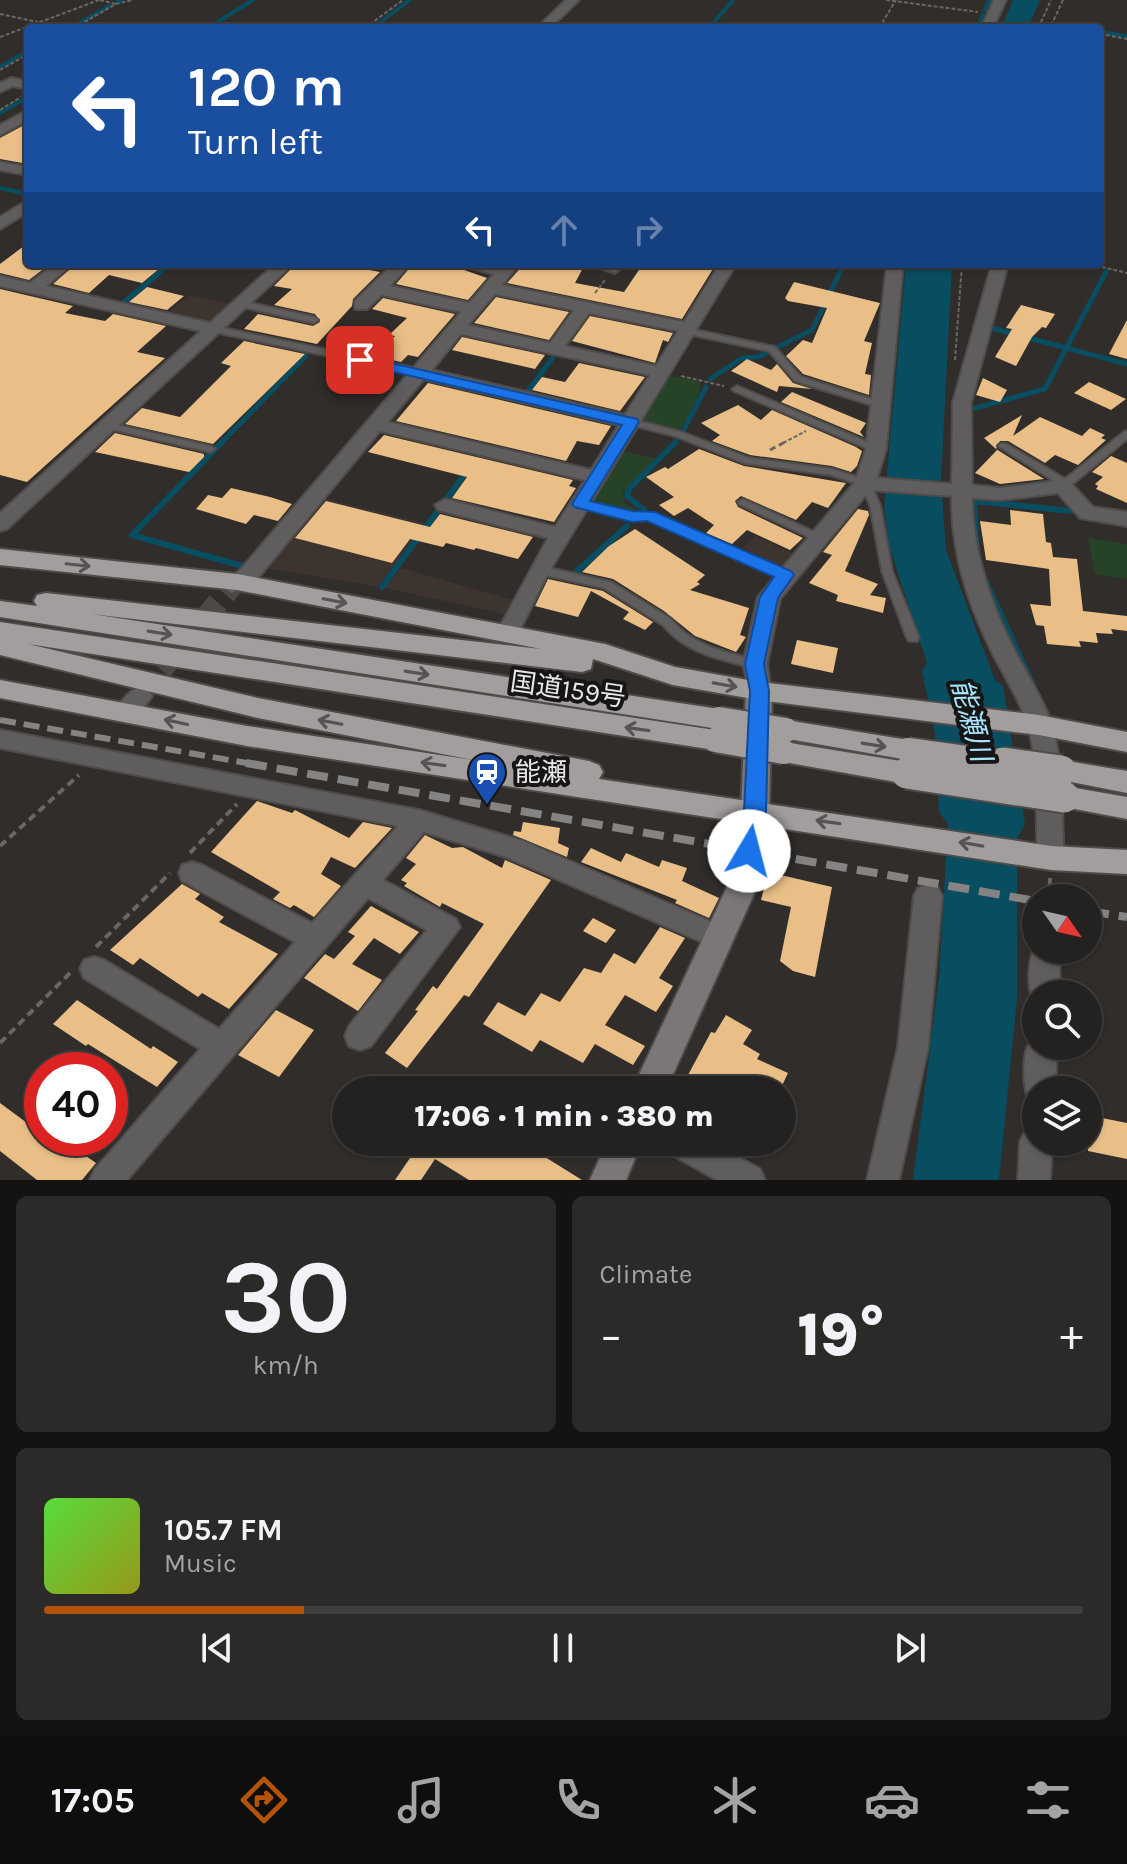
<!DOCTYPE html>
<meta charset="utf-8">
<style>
body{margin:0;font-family:Karla,"Noto Sans JP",sans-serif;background:#2c2a29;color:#f1f3f6;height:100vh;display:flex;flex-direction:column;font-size:30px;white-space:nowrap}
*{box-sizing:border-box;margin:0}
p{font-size:26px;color:#a3a4a5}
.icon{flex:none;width:44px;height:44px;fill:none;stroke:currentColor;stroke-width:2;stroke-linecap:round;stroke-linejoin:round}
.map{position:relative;height:1180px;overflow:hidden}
.drawer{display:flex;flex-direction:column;gap:16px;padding:16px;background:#141312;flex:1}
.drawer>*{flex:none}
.top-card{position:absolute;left:24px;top:24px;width:1080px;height:244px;border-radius:8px;box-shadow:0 2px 6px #0004,0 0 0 2px #413f3e;background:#1a4fa0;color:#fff;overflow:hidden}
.needle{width:52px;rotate:124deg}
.controls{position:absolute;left:1022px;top:884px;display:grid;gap:16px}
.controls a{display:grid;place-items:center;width:80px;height:80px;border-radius:50%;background:#242220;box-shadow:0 2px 6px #0004,0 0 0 2px #413f3e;font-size:40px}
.speed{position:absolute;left:24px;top:1052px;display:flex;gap:16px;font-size:40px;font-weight:700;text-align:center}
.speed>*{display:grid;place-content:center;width:104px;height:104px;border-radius:50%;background:#242220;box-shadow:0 2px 6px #0004,0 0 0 2px #413f3e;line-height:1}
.speed .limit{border:12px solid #d22;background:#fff;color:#111}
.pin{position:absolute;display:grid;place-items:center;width:68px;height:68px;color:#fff;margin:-34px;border-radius:16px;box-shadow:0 4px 12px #0006}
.me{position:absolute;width:88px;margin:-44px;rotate:8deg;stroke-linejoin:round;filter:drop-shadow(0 0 6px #0008)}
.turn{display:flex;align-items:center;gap:28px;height:168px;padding:0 32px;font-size:36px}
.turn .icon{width:104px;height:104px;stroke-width:2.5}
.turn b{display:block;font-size:56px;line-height:68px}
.lanes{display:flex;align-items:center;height:76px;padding:0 32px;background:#0003;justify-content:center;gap:40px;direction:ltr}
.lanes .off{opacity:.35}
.big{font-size:60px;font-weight:800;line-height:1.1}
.drawer .card{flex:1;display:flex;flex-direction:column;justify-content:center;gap:12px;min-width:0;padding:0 28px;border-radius:12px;background:#2c2a29}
.drawer .dial{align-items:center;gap:0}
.dial b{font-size:104px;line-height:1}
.song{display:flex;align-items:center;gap:24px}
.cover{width:96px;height:96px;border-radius:12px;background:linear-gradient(135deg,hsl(110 70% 55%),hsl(60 70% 35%))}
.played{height:8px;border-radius:4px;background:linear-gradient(90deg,#b45309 25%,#413f3e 25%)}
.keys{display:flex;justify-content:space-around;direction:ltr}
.heat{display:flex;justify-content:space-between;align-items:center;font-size:44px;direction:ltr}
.drawer .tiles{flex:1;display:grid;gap:16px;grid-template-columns:1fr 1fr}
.card:last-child{grid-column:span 2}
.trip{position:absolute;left:332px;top:1076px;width:464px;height:80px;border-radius:40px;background:#242220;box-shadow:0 2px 6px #0004,0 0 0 2px #413f3e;font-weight:800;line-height:80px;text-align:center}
.tab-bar{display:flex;height:128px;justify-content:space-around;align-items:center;background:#0e0e0d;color:#a3a4a5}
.tab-bar .icon{width:56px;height:56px}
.tab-bar .on{color:#b45309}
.tab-bar b{font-size:36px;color:#f1f3f6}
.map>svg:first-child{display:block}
.built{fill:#3d332f}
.green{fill:#274327}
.water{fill:#094d60}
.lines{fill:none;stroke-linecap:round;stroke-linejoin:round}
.stream-far2{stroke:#094d60;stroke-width:4}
.stream-far1{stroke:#094d60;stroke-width:5}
.stream{stroke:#094d60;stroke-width:6}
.building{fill:#e9bf87}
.street-tunnel{stroke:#4c4947;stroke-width:22;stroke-dasharray:22 11;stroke-linecap:butt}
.lane-casing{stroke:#4e4b49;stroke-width:4}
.street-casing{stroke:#4e4b49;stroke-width:4}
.secondary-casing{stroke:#4e4b49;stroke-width:4}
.highway-casing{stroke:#4e4b49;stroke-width:4}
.path-far2{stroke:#696664;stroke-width:2;stroke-dasharray:4 2;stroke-linecap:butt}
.path-far1{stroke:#696664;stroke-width:3;stroke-dasharray:6 4;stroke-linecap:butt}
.path{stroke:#696664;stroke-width:4;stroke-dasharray:8 5;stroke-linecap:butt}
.lane{fill:#5f5d5d;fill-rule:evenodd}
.street{fill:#5f5d5d;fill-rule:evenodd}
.secondary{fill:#7b7778;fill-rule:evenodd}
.highway{fill:#a39e9e;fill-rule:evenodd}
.rail-far1{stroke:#868482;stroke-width:6;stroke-dasharray:16 8;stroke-linecap:butt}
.rail{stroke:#868482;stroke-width:8;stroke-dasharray:21 10;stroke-linecap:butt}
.highway-bridge-far1-casing{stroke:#4e4b49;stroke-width:28;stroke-linecap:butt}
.highway-bridge-casing{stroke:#4e4b49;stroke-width:35;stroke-linecap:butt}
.highway-bridge-far1{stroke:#a39e9e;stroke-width:24}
.highway-bridge{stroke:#a39e9e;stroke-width:31}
.oneway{stroke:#565353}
.route{fill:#1a73e8;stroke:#114b97;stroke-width:2}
.labels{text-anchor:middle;stroke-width:8;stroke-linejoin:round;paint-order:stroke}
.street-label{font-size:26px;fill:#ebe9e8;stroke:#171515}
.poi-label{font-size:26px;fill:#ebe9e8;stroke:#171515;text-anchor:start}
.water-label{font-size:28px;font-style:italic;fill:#a8e5fd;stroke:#171515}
</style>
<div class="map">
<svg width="1127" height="1180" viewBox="0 0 1127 1180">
<rect width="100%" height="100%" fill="#302d2b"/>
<path class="built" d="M189,295L230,304L209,323L167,313Z
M323,498L425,523L378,587L264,568Z
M755,536L794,554L782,567L742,548Z
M401,568L513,600L505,614L385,588Z"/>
<path class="green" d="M668,375L701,382L695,406L680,430L641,421Z
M622,451L658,459L623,492L624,503L636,509L632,513L592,503Z
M1088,538L1127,544V579L1095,574Z"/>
<path class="water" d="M1013,0H1040L1028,28H1001Z
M906,264H952L941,481L946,550L995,680L1003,686L1025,824L1017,839V999L999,1180H913L939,978L948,824L939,812L935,735L922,671L927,663L889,546L884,507Z"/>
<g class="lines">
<path class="stream-far2" d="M117,2L121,0
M985,10L990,0
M1059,25L1079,28
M70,28L110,6
M208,28L253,0
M372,28L410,0
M709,28L733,0
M977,28L983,15
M1100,32L1127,36
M0,67L28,51
M0,113L28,97
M0,188L28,194"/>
<path class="stream-far1" d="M18,192L28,194
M123,303L170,264
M991,328L1015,334
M1025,337L1127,364
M710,379L742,358L758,357L812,330L844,264
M528,391L554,356
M972,409L1045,389L1106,272
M683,431L706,387
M221,443L306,356"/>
<path class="stream" d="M223,441L132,535L242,566
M644,510L627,496L629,489L676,442
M977,549L974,501L1072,511
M575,573L627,526
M986,582L1033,685
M382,587L467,471"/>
</g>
<path class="building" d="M28,123V164L0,159V138Z
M28,243V264H50L29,280L0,273V264Z
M76,264H165L142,283L109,275L89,293L53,284Z
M296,264H369L364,269L380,272L353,299L352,306L317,344L244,329L258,314L313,326L320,322L315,314L274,305L292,289L274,286Z
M413,264L464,270L487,278L468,300L396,284Z
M524,264H585L575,283L624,292L643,264H716L682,319L507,283Z
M794,282L880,303L864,341L872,343L865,374L871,375L869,395L803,374L786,356L803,340L812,343L827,308L788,301L785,298Z
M147,287L184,296L167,310L129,302Z
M0,289L73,306L65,313L105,321L113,314L166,326L137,352L165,358L27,482L0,475Z
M496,297L569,312L549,340L474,323Z
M383,298L455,314L418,357L408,355L401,362L373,356L395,336L389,335L407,318L372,309Z
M1021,305L1055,314L1046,328L1042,327L1032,337L1016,366L995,357L1012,329L1006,328Z
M590,316L673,333L668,342L663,340L655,363L572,341Z
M1127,320V359L1109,354Z
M462,337L545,355L535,369L452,350Z
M244,341L305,354L213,444L125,424L142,408L180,417L231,366L221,363Z
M747,359L771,370L777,364L793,383L812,389L779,386L777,392L731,371Z
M579,363L645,377L620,411L532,390L542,377L565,382Z
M983,378L1007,390L1000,402L976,395Z
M1089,382L1126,399L1111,410L1074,393Z
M428,383L611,426L599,445L577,441L566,461L396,421Z
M792,392L866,423L860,432L864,437L781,402Z
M738,405L761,420L772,410L856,447L862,451L857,466L851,472L832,466L750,455L712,441L720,435L701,423Z
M1022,415L1013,436L1040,417L1082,436L1090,428L1105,435L1101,438L1106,440L1078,465L1055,455L1045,463L1008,441H1000L996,449L1044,479L1000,484L975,473L997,450L984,438Z
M115,433L204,454V457L189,472L95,452Z
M384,435L573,480L569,486L576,488L554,522L452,498L467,477L368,452Z
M699,449L744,466L846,483L828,508L812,502L796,520L741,496L735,501L738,507L803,538L790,550L747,530L732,544L706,533L714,525L688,508L674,516L659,505L674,497L646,477L665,467L668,469Z
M1111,456L1127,463V503L1096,489L1098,486L1095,484L1103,477L1092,472Z
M231,488L270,497L292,504L278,521L254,515L246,524L196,509L208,495L222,498Z
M326,501L430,527L440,514L533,537L518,559L476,548L474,550L446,543L443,547L410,539L392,563L295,538Z
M858,509L868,511L869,515L845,571L878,584L870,595L886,598L883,613L836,601L838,595L809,583L832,555L823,552Z
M1010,510L1043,514L1046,542L1051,543L1053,557L1077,559L1083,611L1127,616V631L1111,629L1113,634L1096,633L1098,643L1079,641L1081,647L1047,644L1044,626L1036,625L1030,604L1051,606L1049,569L986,560L980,521L1011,525Z
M635,529L705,575L697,582L700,584L690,590L749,608L740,635L746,637L736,652L695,636L664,611L613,579L582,572L609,546Z
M548,579L603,591L653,622L645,630L623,619L629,612L591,591L578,617L535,606Z
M797,640L838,648L833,673L791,664Z
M257,801L292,813L295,810L349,838L363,822L392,828L355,868L331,857L321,874L341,886L314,917L294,905L290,908L273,899L280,892L211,852Z
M523,822L560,828L558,843L569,848L567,857L513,835L514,831L521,832Z
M425,835L452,848L463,847L502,868L505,860L551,880L469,997L464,995L407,1068L385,1053L418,1011L415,1010L433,986L437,989L484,924L442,903L440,907L404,886L407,883L401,880L416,864L406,858Z
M591,848L621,862L626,853L659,867L662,860L687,868L682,881L719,898L709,918L675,903L677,900L581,862Z
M768,872L832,887L815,977L793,971L780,961L791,907L761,900Z
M182,884L200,894L195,899L224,917L219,922L278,954L229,1009L202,993L198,997L140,958L133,965L110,950Z
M371,906L419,932L400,954L374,938L352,964L382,980L358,1011L304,978L325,954L334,959L355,936L348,932Z
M593,918L616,930L606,943L583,931Z
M660,927L685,938L659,978L673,986L656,1012L625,995L605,1025L645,1046L633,1065L595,1044L583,1063L540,1040L532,1052L483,1024L498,1002L525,1016L541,993L560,1002L584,968L601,973L614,953L635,964Z
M77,1000L151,1049L153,1046L178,1062L157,1087L88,1044L86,1046L53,1024Z
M276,1010L314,1030L279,1077L238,1055Z
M726,1015L752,1030L743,1044L760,1054L757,1059L788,1073L780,1090H680L711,1032L715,1033Z
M0,1103L42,1134V1138H60L96,1163L82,1180H37L0,1151Z
M1102,1118L1127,1123V1159L1088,1151V1122L1102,1124Z
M385,1142H521L582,1180H469L435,1159L421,1180H395L410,1158Z"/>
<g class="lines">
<path class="street-tunnel" d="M140,695L232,586"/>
<defs>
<path id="lane" d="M241,301L314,317L318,320L314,323L238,306V302Z
M213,326L419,369L424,372L419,375L210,331L209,329Z
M686,328L775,347L801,377L881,402L883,404L881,406H875L795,381L769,351L683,333V329Z
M737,386L879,447L881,449L879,451H873L734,391L732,389Z
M631,419L681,432L749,458L832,469L869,481L880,505L892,571L919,638L917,641H909L907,638L882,571L870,505L861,485L831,475L744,463L675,436L628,424L626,422L628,420Z
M109,423L210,446L215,449L210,452L106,428L104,426L106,424Z
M1127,431V439L1070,486L1063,489L1059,488V484L998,446L1000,444H1006L1065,479L1124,432Z
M743,499L823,536L824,538L819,541L815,540L739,504L738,502Z
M580,501L632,513H653L789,572L790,575L785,579L781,578L648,518L632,519L576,506L575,504Z
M540,566L611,582L671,619C693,647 727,652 759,661L761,664L759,667L755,668C722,660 685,653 663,625L604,588L536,573L535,570Z"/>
<path id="street" d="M566,0H579L550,28H537Z
M994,0H1006L993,28H981Z
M11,78L28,81V89L13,86L0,92V83Z
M28,110V120L0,135V125Z
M0,162L28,167V175L0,170Z
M28,200V212L0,229V217Z
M55,264H73L46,286L210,323L275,264H293L7,529L0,531V513L201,331L0,286V276L30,283Z
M393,264H410L390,286L469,303L494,274L457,264H519L502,285L684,322L720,264H736L547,575L515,640H499L496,634L548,538L438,510L435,505L445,499L555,527L585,480L380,431L257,579L232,593L221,586L241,569L461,312L382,295L367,309H355V301ZM495,294L574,310L550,343L468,325ZM589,313L678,331L656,366L565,346ZM461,334L650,375L625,415L432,370ZM424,379L619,425L591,470L388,422Z
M588,264H625L615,273Z
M887,264H903L886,449L877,478L952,484L953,402L992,264H1008L971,402L972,485L1001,488L1063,480L1070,482L1093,507L1127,512V526L1080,518L1058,493L1001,500L972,498C973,552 990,603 1015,651C1026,673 1040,694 1049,717C1064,755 1061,816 1064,858L1060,866L1051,869L1042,866L1038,858C1035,816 1040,755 1025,717C1016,694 1002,672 991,650C967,601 951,551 952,496L870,490L780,599L767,664L771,691L767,697H751L743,664L758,597L855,482L866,449Z
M140,687L148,690L152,696L136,718H118L115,712C121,701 128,691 140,687Z
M0,730L419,810L523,841L728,929L732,937L728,945L718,949L506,857L424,832L383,880L456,919L460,927L371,1046L360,1050L349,1046L345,1036L349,1026L427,930L368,898L127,1180H90L95,1169L200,1049L84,978L80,969L84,960L94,957L104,960L219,1029L295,942L182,881L179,873L182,865L192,862L202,865L312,923L398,826L0,748Z
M928,885L938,888L942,896L928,1047L899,1180H867L898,1047L914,896L918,888Z
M1036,941V950H1060L1059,994H1036V1004C1025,991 1029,957 1036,941Z
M1036,1035V1046H1057L1055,1090H1036V1103L1029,1100C1022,1084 1021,1045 1036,1035Z
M1036,1127V1142H1052L1050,1180H1018L1020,1142L1025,1131Z
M664,1142H711L760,1169L765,1180H717L669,1153Z"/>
<path id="secondary" d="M759,682L768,684L772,691L769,812L757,887L666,1090H632L727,887L741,812L746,691L750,684Z
M607,1142H642L626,1180H590Z"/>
<path id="highway" d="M0,549L237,574L605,644L675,667L759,682L1039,715L1127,732V752L1039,735L759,700L673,685L593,659L591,669L582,672L91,614L719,709L728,712L732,719L728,726L719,729L0,617V601L37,606L34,601L37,595L46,593L541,649L237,590L0,565Z
M0,622L715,730L725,733L728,740L725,747L715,750L28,644L258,698L589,761L599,765L603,772L599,779L1051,846L1127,850V874L1051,870L247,746L0,698V680L247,726L473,760L258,718L0,655Z
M786,720L908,740L918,743L922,750L918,757L908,760L777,737L773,730L777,723Z
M784,742L907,762L917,766L921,773L917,780L907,784L784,762L774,759L770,752L774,745Z
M1061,760L1127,771V793L1051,778L1047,771L1051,764Z
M1064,786L1127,797V819L1054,805L1050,797L1054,789Z"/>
</defs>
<use href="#lane" class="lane-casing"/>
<use href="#street" class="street-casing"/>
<use href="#secondary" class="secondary-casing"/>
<use href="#highway" class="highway-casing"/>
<path class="path-far2" d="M100,0L116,4
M886,0L978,12
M1063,0L1051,26L1065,28
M0,14L38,22
M1045,27L1041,22L1051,0
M74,28L116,4L132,0
M365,28L403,0
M879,28L896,0
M1100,34L1127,39
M0,37L99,0
M0,70L28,54
M0,110L21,97
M1090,264L1127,273
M595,293L605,280
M955,360L962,264
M681,376L724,386
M783,443L806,431"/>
<path class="path-far1" d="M770,450L787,441"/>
<path class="path" d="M0,846L79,775
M190,853L237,804
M1049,898L1050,878
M96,947L170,873
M0,1043L71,972"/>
<use href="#lane" class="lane"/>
<use href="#street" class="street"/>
<use href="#secondary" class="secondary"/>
<use href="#highway" class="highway"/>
<path class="rail-far1" d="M0,720L258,765"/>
<path class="rail" d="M246,763L1036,901
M1088,911L1127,917"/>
<defs>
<path id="highway-bridge-far1" d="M719,719L786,730
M715,740L784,752
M908,750L1018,765"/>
<path id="highway-bridge" d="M1003,763L1061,771
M907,773L1064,797"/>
</defs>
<use href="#highway-bridge-far1" class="highway-bridge-far1-casing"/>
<use href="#highway-bridge" class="highway-bridge-casing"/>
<use href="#highway-bridge-far1" class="highway-bridge-far1"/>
<use href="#highway-bridge" class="highway-bridge"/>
</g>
<defs><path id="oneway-shaft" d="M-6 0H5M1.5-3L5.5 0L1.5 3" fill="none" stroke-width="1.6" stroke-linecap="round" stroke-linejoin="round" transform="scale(2)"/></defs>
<g class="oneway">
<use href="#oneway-shaft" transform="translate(78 565) rotate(6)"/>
<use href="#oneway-shaft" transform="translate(335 601) rotate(11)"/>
<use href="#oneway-shaft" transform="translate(160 633) rotate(9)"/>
<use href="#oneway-shaft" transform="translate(417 673) rotate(9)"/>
<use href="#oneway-shaft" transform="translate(725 685) rotate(10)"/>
<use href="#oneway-shaft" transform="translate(176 722) rotate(-168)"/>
<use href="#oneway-shaft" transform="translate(330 722) rotate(-169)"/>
<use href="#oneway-shaft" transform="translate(637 729) rotate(-172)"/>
<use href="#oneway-shaft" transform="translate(874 745) rotate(9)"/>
<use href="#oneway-shaft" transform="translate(433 764) rotate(-172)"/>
<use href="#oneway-shaft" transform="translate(828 822) rotate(-172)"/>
<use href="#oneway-shaft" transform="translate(971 844) rotate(-170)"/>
</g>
<path class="route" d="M360,356L637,419L639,422L590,501L632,511L655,512L791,571L794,575L778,598L764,664L769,691L766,812L757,857H742L738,851L744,812L750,691L745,664L760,597L774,577L647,521L632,522L574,507L572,504L622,425L355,363L353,360Z"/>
<defs>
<symbol id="station-pin" viewBox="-11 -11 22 30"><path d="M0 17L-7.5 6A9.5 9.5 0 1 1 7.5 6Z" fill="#1a4fb4" stroke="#171515"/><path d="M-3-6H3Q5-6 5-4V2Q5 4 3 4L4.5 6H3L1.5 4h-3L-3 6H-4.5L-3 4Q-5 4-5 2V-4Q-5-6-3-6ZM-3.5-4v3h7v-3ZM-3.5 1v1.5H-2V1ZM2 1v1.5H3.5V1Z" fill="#fff"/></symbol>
</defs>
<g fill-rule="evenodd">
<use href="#station-pin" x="465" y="750" width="44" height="60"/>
</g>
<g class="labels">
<g class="street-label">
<text transform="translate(568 689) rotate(8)" y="9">国道159号</text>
</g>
<g class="poi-label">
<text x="515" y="781">能瀬</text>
</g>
<g class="water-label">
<text transform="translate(972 720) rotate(75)" y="10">能瀬川</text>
</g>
</g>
</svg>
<div class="controls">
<a><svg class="needle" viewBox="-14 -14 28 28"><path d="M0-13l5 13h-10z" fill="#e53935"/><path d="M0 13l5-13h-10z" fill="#a3a4a5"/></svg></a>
<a><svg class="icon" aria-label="search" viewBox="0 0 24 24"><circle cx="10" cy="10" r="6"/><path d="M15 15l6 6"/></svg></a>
<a><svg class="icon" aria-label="layers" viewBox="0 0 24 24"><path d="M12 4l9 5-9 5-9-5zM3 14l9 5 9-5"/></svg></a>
</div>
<div class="speed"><div class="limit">40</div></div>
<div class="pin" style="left:360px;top:360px;background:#d93025"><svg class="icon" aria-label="arrive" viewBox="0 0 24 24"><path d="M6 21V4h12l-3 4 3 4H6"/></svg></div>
<svg class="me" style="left:749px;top:851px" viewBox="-20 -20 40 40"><circle r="19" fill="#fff"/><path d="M0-13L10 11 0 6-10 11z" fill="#1a73e8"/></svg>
<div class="trip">17:06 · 1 min · 380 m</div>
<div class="top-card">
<div class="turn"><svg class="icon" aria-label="left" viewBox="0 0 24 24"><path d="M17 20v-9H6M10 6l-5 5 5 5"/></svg><div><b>120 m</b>Turn left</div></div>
<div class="lanes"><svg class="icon" aria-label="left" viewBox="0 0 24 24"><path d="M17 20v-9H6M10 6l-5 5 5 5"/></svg><svg class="icon off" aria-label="ahead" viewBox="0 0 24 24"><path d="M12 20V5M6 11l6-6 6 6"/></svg><svg class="icon off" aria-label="right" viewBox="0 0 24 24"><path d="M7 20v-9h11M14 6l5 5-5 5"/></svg></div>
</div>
</div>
<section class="drawer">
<div class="tiles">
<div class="card dial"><b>30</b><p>km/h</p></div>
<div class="card"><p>Climate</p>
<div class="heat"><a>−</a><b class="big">19°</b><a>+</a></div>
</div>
<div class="card">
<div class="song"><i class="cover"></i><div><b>105.7 FM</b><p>Music</p></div></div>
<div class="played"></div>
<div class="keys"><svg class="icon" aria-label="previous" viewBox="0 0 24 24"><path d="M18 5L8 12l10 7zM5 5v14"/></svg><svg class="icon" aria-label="pause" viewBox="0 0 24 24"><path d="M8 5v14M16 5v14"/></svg><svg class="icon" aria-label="next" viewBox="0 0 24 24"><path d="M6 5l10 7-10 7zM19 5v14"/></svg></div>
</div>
</div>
</section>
<nav class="tab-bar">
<b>17:05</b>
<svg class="icon on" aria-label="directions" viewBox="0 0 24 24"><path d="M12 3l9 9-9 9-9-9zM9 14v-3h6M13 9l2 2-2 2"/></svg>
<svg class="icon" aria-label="music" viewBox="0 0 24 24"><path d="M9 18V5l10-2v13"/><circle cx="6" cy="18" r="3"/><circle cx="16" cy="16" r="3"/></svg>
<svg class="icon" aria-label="phone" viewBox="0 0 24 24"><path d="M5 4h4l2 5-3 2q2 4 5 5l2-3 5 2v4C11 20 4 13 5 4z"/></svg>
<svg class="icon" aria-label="climate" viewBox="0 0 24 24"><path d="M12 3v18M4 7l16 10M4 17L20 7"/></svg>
<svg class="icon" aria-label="car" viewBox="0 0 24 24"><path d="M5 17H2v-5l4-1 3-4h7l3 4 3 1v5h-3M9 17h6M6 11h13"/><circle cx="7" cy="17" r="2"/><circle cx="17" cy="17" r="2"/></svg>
<svg class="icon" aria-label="filters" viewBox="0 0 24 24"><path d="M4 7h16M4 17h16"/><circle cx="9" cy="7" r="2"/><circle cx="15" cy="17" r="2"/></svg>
</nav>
